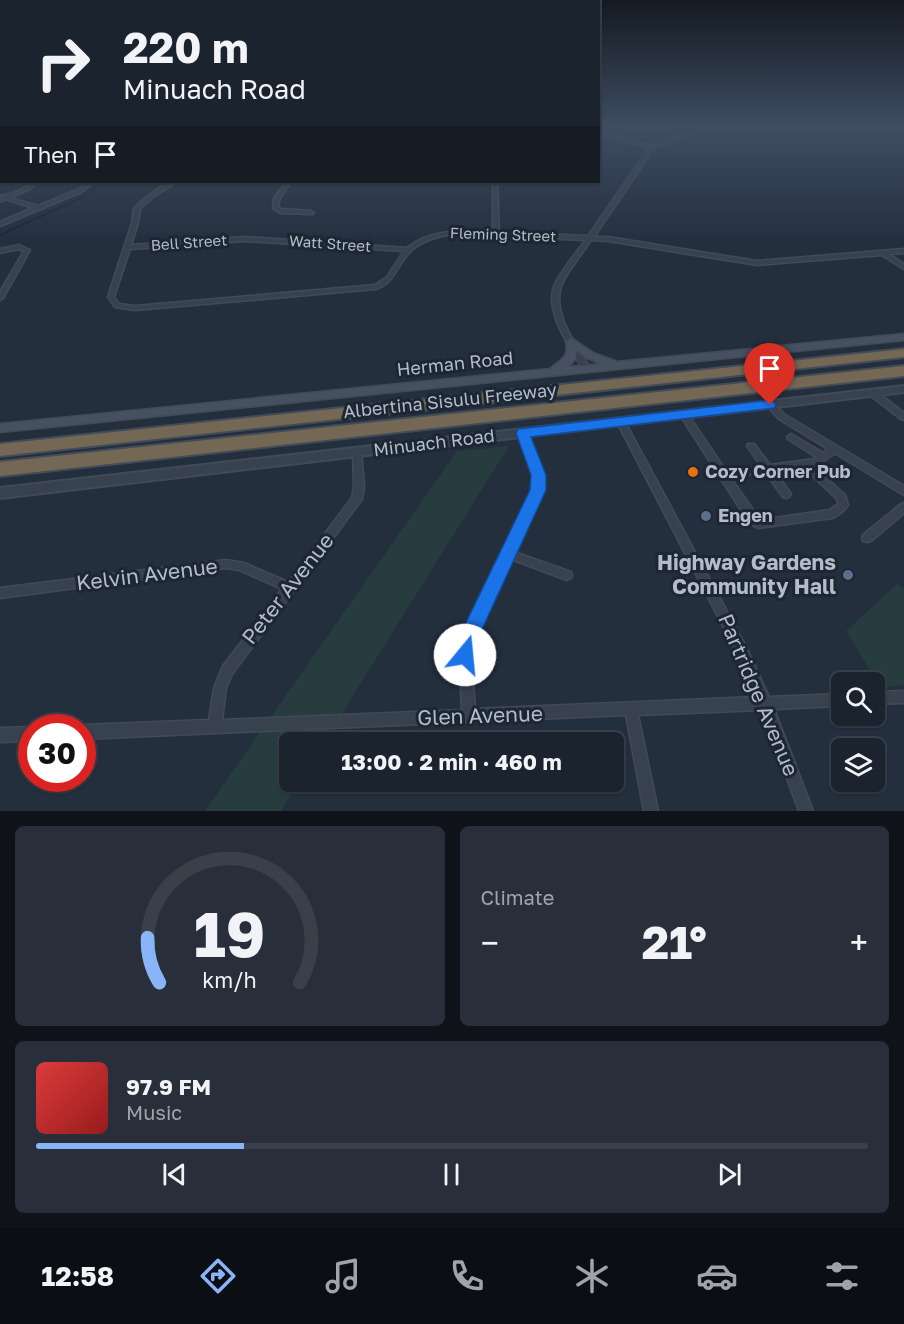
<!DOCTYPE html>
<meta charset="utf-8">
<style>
body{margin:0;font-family:"Golos Text",sans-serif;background:#282f3a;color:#f1f3f6;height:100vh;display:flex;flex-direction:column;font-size:22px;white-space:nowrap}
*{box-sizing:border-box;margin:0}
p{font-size:20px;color:#a0a4aa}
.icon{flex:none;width:33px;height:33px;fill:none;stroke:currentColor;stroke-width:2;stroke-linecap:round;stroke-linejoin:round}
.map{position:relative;height:811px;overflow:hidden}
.panel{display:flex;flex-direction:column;gap:15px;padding:15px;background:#0f1319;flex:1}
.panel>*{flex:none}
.banner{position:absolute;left:0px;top:0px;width:600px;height:183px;box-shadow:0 2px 4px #0004,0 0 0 2px #39404a;background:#1b232e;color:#f1f3f6;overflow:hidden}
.tools{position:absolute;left:831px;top:672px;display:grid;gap:12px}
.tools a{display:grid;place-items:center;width:54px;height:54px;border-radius:9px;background:#1b232e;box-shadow:0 2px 4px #0004,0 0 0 2px #39404a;font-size:30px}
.speed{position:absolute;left:18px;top:714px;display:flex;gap:12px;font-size:30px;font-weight:700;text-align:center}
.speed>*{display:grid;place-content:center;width:78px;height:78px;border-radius:50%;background:#1b232e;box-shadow:0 2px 4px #0004,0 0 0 2px #39404a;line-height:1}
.speed .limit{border:9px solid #d22;background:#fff;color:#111}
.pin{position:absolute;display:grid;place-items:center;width:51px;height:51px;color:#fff;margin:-62px -26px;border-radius:50% 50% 50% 0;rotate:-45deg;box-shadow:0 0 6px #0007}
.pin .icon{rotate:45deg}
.me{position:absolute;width:66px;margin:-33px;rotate:17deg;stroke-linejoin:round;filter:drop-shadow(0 0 4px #0008)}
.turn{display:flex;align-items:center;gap:21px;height:126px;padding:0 24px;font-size:27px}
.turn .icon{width:78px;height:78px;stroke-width:2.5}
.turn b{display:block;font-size:42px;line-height:51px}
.then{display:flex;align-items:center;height:57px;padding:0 24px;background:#0003;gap:12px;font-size:22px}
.big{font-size:45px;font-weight:700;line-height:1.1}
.panel .widget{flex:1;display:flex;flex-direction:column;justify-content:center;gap:9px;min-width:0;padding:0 21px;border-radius:9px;background:#282f3a}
.panel .dial{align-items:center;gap:0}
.dial svg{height:156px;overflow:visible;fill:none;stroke:#39404a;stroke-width:7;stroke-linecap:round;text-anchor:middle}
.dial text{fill:#f1f3f6;stroke:none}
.song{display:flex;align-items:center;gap:18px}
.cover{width:72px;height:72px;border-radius:9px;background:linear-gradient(135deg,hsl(0 70% 55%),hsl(0 70% 35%))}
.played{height:6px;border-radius:3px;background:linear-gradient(90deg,#8ab4f8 25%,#39404a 25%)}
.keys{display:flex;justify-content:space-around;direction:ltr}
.heat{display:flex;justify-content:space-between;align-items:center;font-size:33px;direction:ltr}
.panel .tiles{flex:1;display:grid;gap:15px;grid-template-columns:1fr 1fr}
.widget:last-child{grid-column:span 2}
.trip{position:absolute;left:279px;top:732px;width:345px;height:60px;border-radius:9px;background:#1b232e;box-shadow:0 2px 4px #0004,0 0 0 2px #39404a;font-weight:700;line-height:60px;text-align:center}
.tab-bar{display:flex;height:96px;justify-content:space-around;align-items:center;background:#0b0e12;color:#a0a4aa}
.tab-bar .icon{width:42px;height:42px}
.tab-bar .on{color:#8ab4f8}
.tab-bar b{font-size:27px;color:#f1f3f6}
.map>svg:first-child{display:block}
.green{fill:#263c3f}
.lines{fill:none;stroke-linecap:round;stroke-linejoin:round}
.stream{stroke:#17263c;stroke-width:1.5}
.minor-casing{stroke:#414a57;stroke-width:3}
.tertiary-casing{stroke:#414a57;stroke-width:4}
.secondary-casing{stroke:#414a57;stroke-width:3}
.motorway-casing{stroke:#434c59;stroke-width:4}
.minor{fill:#38414e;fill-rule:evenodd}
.tertiary{fill:#38414e;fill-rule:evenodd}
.secondary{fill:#465061;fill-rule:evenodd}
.motorway{fill:#746855;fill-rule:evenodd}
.route{fill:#1a73e8;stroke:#114b97;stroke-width:1.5}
.food-dot{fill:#e8710a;stroke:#1d2633;stroke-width:2}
.service-dot{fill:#5c6f8a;stroke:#1d2633;stroke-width:2}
.labels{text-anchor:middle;stroke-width:6;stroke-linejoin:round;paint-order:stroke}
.far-street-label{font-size:15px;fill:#b4bcc9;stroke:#1d2633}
.street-label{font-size:18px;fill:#b4bcc9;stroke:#1d2633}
.poi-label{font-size:18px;font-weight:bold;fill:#b4bcc9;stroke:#1d2633;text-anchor:start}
.near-poi-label{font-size:21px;font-weight:bold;fill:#b4bcc9;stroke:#1d2633;text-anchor:end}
.near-street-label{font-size:21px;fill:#b4bcc9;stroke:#1d2633}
</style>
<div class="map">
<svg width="904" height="811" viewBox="0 0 904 811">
<rect width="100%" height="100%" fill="#242f3e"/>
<path class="green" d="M509,446L324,742H290V782H299L281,811H205L457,451Z
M897,584L904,589V685L881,688L846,631Z"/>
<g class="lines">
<path class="stream" d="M0,235L85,196L102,182"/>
<defs>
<path id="minor" d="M696,129H702L654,148L594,237H608L757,261L904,249V253L889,254L904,264V269L882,255L757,265L608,241L591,240C583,253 569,269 563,282C549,310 576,345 590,368L586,370L582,368C569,345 542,309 556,282C564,267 576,253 586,240L454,234C437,236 419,241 407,255C396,268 394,283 376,289L135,310L115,307L108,297L132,223L134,208C144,199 164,181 177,182L154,196L140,209L138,223L131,245L245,237L407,248C432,228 463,231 493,232V182H497L499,232L588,236L649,148L598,133V131L652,146ZM245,241L404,251L387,277L375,285L135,306L119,304L114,297L130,249Z
M0,133H2V135H0Z
M0,151H2V153H0Z
M32,182H36L30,189L10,198L38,206L77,190L89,182H94L81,192L0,226V222L33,208L6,199L0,202L1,196C12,195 24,189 32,182Z
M287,182H291L280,198L278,207L281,209L311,211L314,213L313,214L280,213L273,208L274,198Z
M19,245L30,250L3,298L0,300V292L24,251L19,249L0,253V249Z
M873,390L876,391L904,413V420L901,419L870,395L869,393L870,391Z
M770,402L773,403L785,415L904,486V495L835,453L819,464L813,466L845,495L848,505C845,510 838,516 832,518L758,528L750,524L680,415L684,412L687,413L726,471L761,466L747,446L748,444H754L770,465L814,459L816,457L788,439L787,437L791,434L823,453L828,449L779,419L766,405ZM803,467L837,499L838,504L830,510L760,520L730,477L765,472L783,497L786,498L789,497L791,494L774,471Z
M621,419L625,422L745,645L769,697L842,694V706L774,709L813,811H799L762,710L638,715L658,811H644L626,715L82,739V728H77L82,725L209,720L214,688L223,666L282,589L239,570L226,568L0,598V588L226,560L244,563L288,582L352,498L354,486L353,452L354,450H360L361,452L364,486L362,499L232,674L226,688L222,720L462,710L459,655L463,637L533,490L534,475L519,433L523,430L527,433L544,475L543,490L514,552L571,572L572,575L571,578L567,580L511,559L475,637L471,655L475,709L757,697L737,653L617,422Z
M904,503V513L871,541L867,542L863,541L862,538L863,535L901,504Z
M904,691V703L874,704V692Z
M32,727V741L0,742V728Z"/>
<path id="tertiary" d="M904,386V392L0,498V488Z"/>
<path id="secondary" d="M904,334V340L0,432V424L550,369C561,359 570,359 566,341L571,338L593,353L617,362ZM577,351L585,357L603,364L568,367L575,359Z"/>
<path id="motorway" d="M904,349V357L0,456V444Z
M904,366V376L0,476V462Z"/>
</defs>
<use href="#minor" class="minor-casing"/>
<use href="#tertiary" class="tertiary-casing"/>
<use href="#secondary" class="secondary-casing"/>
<use href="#motorway" class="motorway-casing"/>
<use href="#minor" class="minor"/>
<use href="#tertiary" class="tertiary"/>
<use href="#secondary" class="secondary"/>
<use href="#motorway" class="motorway"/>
</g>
<linearGradient id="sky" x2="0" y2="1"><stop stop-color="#141a22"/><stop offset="0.53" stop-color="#3f4d63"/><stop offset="1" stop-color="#3f4d63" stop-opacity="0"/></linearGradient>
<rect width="904" height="242" fill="url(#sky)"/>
<path class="route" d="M770,400L774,402L776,405L774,408L531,437L546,475V490L478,638L472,661L465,664L458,661L455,655L459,637L530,490L531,475L516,433L518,429Z"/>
<circle class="food-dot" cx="693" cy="472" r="6"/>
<g class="service-dot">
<circle cx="706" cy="516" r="6"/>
<circle cx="848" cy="575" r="6"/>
</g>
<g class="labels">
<g class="far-street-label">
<text transform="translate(503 235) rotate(2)" y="5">Fleming Street</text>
<text transform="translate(189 243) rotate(-4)" y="5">Bell Street</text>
<text transform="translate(330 244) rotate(4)" y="5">Watt Street</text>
</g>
<g class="street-label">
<text transform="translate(455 364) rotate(-6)" y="6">Herman Road</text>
<text transform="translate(450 401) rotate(-6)" y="6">Albertina Sisulu Freeway</text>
<text transform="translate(434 443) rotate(-7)" y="6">Minuach Road</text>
</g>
<g class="poi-label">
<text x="705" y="478">Cozy Corner Pub</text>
<text x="718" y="522">Engen</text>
</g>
<g class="near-poi-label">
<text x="836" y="570">Highway Gardens<tspan x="836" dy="24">Community Hall</tspan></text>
</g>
<g class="near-street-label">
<text transform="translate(147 575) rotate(-7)" y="7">Kelvin Avenue</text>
<text transform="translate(288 589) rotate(-52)" y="7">Peter Avenue</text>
<text transform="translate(758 695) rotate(67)" y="7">Partridge Avenue</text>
<text transform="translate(480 716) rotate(-2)" y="7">Glen Avenue</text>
</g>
</g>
</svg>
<div class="tools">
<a><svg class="icon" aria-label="search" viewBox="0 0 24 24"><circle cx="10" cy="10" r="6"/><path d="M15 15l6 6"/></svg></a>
<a><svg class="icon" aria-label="layers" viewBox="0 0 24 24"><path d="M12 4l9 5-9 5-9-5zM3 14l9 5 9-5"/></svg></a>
</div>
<div class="speed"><div class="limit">30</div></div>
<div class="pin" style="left:770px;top:405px;background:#d93025"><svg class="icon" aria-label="arrive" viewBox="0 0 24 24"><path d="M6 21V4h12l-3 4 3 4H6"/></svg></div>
<svg class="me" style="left:465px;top:655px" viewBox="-20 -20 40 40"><circle r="19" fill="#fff"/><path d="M0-13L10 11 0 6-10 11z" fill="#1a73e8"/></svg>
<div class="trip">13:00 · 2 min · 460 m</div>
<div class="banner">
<div class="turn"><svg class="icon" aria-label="right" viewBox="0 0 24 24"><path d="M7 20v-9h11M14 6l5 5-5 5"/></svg><div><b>220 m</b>Minuach Road</div></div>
<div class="then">Then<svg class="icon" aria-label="arrive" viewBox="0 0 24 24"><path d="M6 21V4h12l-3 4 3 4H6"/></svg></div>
</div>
</div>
<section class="panel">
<div class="tiles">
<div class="widget dial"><svg viewBox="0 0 100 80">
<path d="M14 69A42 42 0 1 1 86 69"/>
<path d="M14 69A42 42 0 0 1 8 46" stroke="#8ab4f8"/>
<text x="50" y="56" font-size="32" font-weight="700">19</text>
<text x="50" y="72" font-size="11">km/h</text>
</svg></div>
<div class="widget"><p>Climate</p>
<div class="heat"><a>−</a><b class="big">21°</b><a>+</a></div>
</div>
<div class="widget">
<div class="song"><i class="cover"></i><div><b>97.9 FM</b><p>Music</p></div></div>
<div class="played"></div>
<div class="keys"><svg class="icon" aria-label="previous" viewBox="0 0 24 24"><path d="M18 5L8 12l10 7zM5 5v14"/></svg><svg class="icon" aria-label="pause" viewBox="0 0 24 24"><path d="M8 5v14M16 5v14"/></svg><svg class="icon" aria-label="next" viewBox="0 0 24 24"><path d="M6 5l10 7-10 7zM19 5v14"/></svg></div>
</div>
</div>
</section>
<nav class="tab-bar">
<b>12:58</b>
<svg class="icon on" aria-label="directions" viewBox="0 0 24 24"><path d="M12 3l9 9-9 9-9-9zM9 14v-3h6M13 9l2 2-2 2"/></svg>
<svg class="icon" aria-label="music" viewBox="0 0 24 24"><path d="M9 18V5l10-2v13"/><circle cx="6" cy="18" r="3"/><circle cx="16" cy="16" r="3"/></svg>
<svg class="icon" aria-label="phone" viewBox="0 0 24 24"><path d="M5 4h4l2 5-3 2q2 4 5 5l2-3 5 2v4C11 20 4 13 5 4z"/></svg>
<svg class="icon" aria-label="climate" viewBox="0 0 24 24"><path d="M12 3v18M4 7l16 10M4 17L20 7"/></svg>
<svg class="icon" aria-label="car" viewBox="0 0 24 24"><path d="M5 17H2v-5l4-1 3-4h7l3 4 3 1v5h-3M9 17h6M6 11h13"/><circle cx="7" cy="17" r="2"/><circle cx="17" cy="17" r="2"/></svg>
<svg class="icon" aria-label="filters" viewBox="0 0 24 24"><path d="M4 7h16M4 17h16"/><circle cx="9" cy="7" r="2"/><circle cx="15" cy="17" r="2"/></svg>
</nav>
